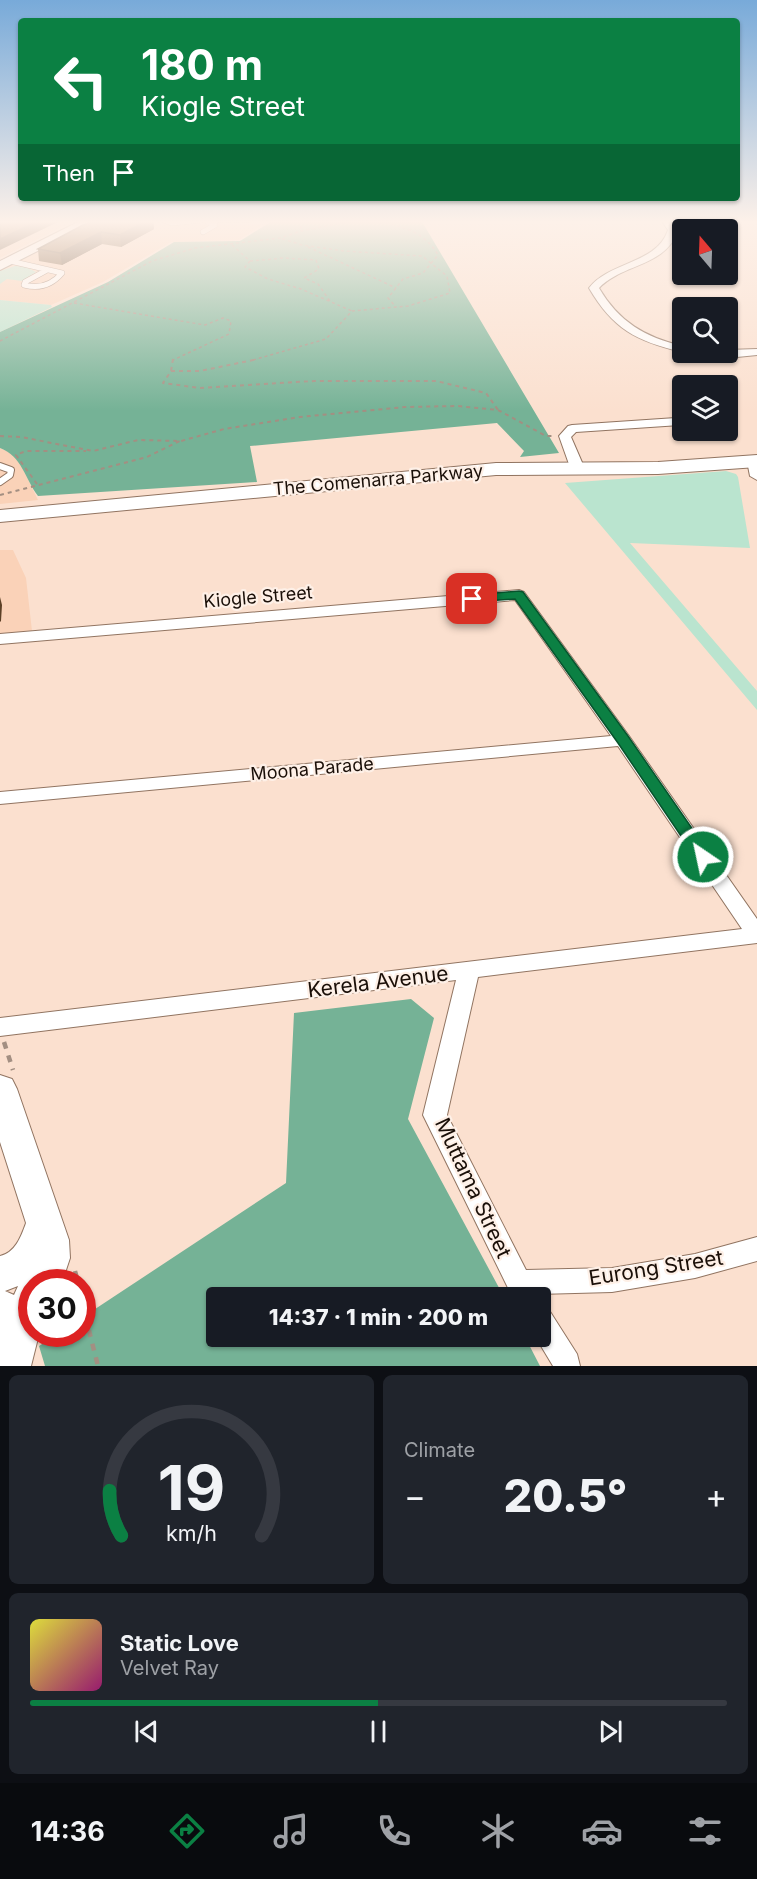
<!DOCTYPE html>
<meta charset="utf-8">
<style>
body{margin:0;font-family:Inter,sans-serif;background:#20242c;color:#f1f3f6;height:100vh;display:flex;flex-direction:column;font-size:22px;white-space:nowrap}
*{box-sizing:border-box;margin:0}
p{font-size:20px;color:#9ea1a6}
.icon{flex:none;width:33px;height:33px;fill:none;stroke:currentColor;stroke-width:2;stroke-linecap:round;stroke-linejoin:round}
.map{position:relative;height:1366px;overflow:hidden}
.drawer{display:flex;flex-direction:column;gap:9px;padding:9px;background:#0d0f14;flex:1}
.drawer>*{flex:none}
.banner{position:absolute;left:18px;top:18px;width:722px;height:183px;border-radius:6px;box-shadow:0 2px 4px #0004;background:#0b8043;color:#fff;overflow:hidden}
.needle{width:39px;rotate:341deg}
.buttons{position:absolute;left:672px;top:219px;display:grid;gap:12px}
.buttons a{display:grid;place-items:center;width:66px;height:66px;border-radius:6px;background:#171b24;box-shadow:0 2px 4px #0004;font-size:30px}
.speed{position:absolute;left:18px;top:1269px;display:flex;gap:12px;font-size:30px;font-weight:700;text-align:center}
.speed>*{display:grid;place-content:center;width:78px;height:78px;border-radius:50%;background:#171b24;box-shadow:0 2px 4px #0004;line-height:1}
.speed .limit{border:9px solid #d22;background:#fff;color:#111}
.pin{position:absolute;display:grid;place-items:center;width:51px;height:51px;color:#fff;margin:-26px;border-radius:12px;box-shadow:0 3px 9px #0006}
.me{position:absolute;width:66px;margin:-33px;rotate:326deg;stroke-linejoin:round;filter:drop-shadow(0 0 4px #0008)}
.turn{display:flex;align-items:center;gap:21px;height:126px;padding:0 24px;font-size:27px}
.turn .icon{width:78px;height:78px;stroke-width:2.5}
.turn b{display:block;font-size:42px;line-height:51px}
.then{display:flex;align-items:center;height:57px;padding:0 24px;background:#0003;gap:12px;font-size:22px}
.big{font-size:45px;font-weight:800;line-height:1.1}
.drawer .card{flex:1;display:flex;flex-direction:column;justify-content:center;gap:9px;min-width:0;padding:0 21px;border-radius:9px;background:#20242c}
.drawer .dial{align-items:center;gap:0}
.dial svg{height:156px;overflow:visible;fill:none;stroke:#363941;stroke-width:7;stroke-linecap:round;text-anchor:middle}
.dial text{fill:#f1f3f6;stroke:none}
.song{display:flex;align-items:center;gap:18px}
.cover{width:72px;height:72px;border-radius:9px;background:linear-gradient(135deg,hsl(60 70% 55%),hsl(320 70% 35%))}
.played{height:6px;border-radius:3px;background:linear-gradient(90deg,#0b8043 50%,#363941 50%)}
.keys{display:flex;justify-content:space-around;direction:ltr}
.heat{display:flex;justify-content:space-between;align-items:center;font-size:33px;direction:ltr}
.drawer .tiles{flex:1;display:grid;gap:9px;grid-template-columns:1fr 1fr}
.card:last-child{grid-column:span 2}
.trip{position:absolute;left:206px;top:1287px;width:345px;height:60px;border-radius:6px;background:#171b24;box-shadow:0 2px 4px #0004;font-weight:800;line-height:60px;text-align:center}
.tab-bar{display:flex;height:96px;justify-content:space-around;align-items:center;background:#090b0e;color:#9ea1a6}
.tab-bar .icon{width:42px;height:42px}
.tab-bar .active{color:#0b8043}
.tab-bar b{font-size:27px;color:#f1f3f6}
.map>svg:first-child{display:block}
.built{fill:#fad2b8}
.green{fill:#bae4cf}
.forest{fill:#75b296}
.lines{fill:none;stroke-linecap:round;stroke-linejoin:round}
.lane-far1-casing{stroke:#917461;stroke-width:6}
.lane-casing{stroke:#917461;stroke-width:8}
.street-casing{stroke:#917461;stroke-width:2}
.secondary-casing{stroke:#917461;stroke-width:2}
.path-far2{stroke:#a38f82;stroke-width:1.5;stroke-dasharray:3 3;stroke-linecap:butt}
.path-far1{stroke:#a38f82;stroke-width:2;stroke-dasharray:4 4;stroke-linecap:butt}
.path{stroke:#a38f82;stroke-width:4.5;stroke-dasharray:7 7;stroke-linecap:butt}
.lane-far1{stroke:#fff;stroke-width:5}
.lane{stroke:#fff;stroke-width:6}
.street{fill:#fff;fill-rule:evenodd}
.secondary{fill:#fff;fill-rule:evenodd}
.wall{fill:#724f2e}
.shaded-wall{fill:#5c4026}
.building{fill:#845c36;stroke:#5c4026;stroke-width:1.5}
.route{fill:#0b8043;stroke:#07532c;stroke-width:1.5}
.labels{text-anchor:middle;stroke-width:4.5;stroke-linejoin:round;paint-order:stroke}
.street-label{font-size:18px;fill:#1a0f08;stroke:#fef0e7}
.near-street-label{font-size:21px;fill:#1a0f08;stroke:#fef0e7}
</style>
<div class="map">
<svg width="757" height="1366" viewBox="0 0 757 1366">
<rect width="100%" height="100%" fill="#fbe0cf"/>
<path class="built" d="M0,220H76L0,258Z
M100,220H170L183,224L194,220H216L262,225L239,240L171,242L103,282L51,305L0,300V271Z
M0,448L11,453L20,463L38,500L0,504Z
M0,550H13L26,578L32,631L0,634Z"/>
<path class="green" d="M15,266L26,267L36,272L22,281L7,279L0,284V271Z
M0,300L51,305L52,307L0,332Z
M726,471L736,474L738,477L750,548L630,543L757,691V710L565,483Z"/>
<path class="forest" d="M274,220H421L559,453L520,457L524,451L497,423L250,446L257,482L38,496C25,479 22,456 0,448V332L108,282L174,242L240,241Z
M411,999L434,1018L408,1119L504,1297L216,1298V1336L525,1337L540,1366H45L39,1346L58,1334H82L83,1317L286,1183L294,1013Z"/>
<g class="lines">
<defs>
<path id="lane-far1" d="M163,220L172,223L201,220
M212,220H248
M203,232L215,225L208,222
M10,261L62,273C52,285 39,289 24,285L25,282L47,270"/>
<path id="lane" d="M0,466L11,470L10,475L0,482"/>
<path id="street" d="M661,220H670L678,230C666,267 623,263 599,288C619,322 645,337 682,346V352C636,341 613,329 589,288C610,261 657,264 668,230Z
M757,349V355L737,357L700,355L695,352H728V350Z
M676,418L682,422L680,425L576,432L571,437L584,467L577,471L570,467L559,436L568,426L572,425Z
M753,457L757,458V480L750,476L747,461Z
M519,590L524,592L629,736L757,919V943L478,977L447,1115L526,1270L612,1268L695,1254L757,1237V1261L695,1278L612,1292L538,1294L540,1298V1299L513,1298L423,1115L456,980L0,1036V1018L742,929L618,746L0,804V792L611,736L515,600L0,644V634Z
M540,1306L549,1310L577,1354L580,1366H553L535,1336H540Z"/>
<path id="secondary" d="M82,220H99L0,270V261Z
M757,455V467L658,474L496,475L0,522V510L496,463L658,462Z
M0,1075L12,1079L17,1089L69,1240L70,1258L62,1282H32V1334H39L31,1366H0V1256C15,1253 21,1237 26,1223L0,1142ZM18,1286L14,1295L5,1291Z"/>
</defs>
<use href="#lane-far1" class="lane-far1-casing"/>
<use href="#lane" class="lane-casing"/>
<use href="#street" class="street-casing"/>
<use href="#secondary" class="secondary-casing"/>
<path class="path-far2" d="M301,220V230
M355,221C385,221 422,226 438,255L423,273L403,279L388,298L396,307
M232,245L250,261L245,267L268,279L301,289L352,311
M308,247L396,288
M250,261L284,258L316,260L319,269L304,278L318,284L330,301
M74,303L205,325L223,318L231,321L229,334L173,360
M0,341L152,261L195,248L280,238L301,231L357,220
M253,360L326,339L352,311L408,306L450,293L447,276L422,256L344,251L302,245L280,238"/>
<path class="path-far1" d="M173,359L171,371L163,383L200,388L314,381H436L486,393L498,410
M171,371H200L258,359
M0,436L21,437L93,451L138,440L181,441L224,429L300,417L405,407L457,406L498,410L546,436H554
M37,484L16,455L26,451H86
M0,495L147,457L180,441"/>
<path class="path" d="M4,1042L13,1070
M75,1271L78,1282
M82,1303L98,1366"/>
<use href="#lane-far1" class="lane-far1"/>
<use href="#lane" class="lane"/>
<use href="#street" class="street"/>
<use href="#secondary" class="secondary"/>
</g>
<path class="wall" d="M100,220H153L154,229L121,247L102,244L62,265L39,261L38,249Z"/>
<path class="shaded-wall" d="M40,220H62L0,250V239Z
M148,220H153L154,229L121,247L120,235Z
M101,232L102,244L62,265L60,253Z
M0,597L2,605L1,621L0,622Z"/>
<path class="building" d="M2,220H40L0,239V221Z
M100,220H148L120,235L101,232L60,253L38,249L83,225Z"/>
<linearGradient id="sky" x2="0" y2="1"><stop stop-color="#78aad9"/><stop offset="0.54" stop-color="#fdf1e9"/><stop offset="1" stop-color="#fdf1e9" stop-opacity="0"/></linearGradient>
<rect width="757" height="411" fill="url(#sky)"/>
<path class="route" d="M519,591L523,592L628,736L709,853L711,857L709,861H698L618,743L515,599L472,602L466,599L472,595Z"/>
<g class="labels">
<g class="street-label">
<text transform="translate(378 480) rotate(-5)" y="6">The Comenarra Parkway</text>
<text transform="translate(258 597) rotate(-5)" y="6">Kiogle Street</text>
<text transform="translate(312 769) rotate(-5)" y="6">Moona Parade</text>
</g>
<g class="near-street-label">
<text transform="translate(378 982) rotate(-7)" y="7">Kerela Avenue</text>
<text transform="translate(473 1188) rotate(65)" y="7">Muttama Street</text>
<text transform="translate(656 1268) rotate(-9)" y="7">Eurong Street</text>
</g>
</g>
</svg>
<div class="buttons">
<a><svg class="needle" viewBox="-14 -14 28 28"><path d="M0-13l5 13h-10z" fill="#e53935"/><path d="M0 13l5-13h-10z" fill="#9ea1a6"/></svg></a>
<a><svg class="icon" aria-label="search" viewBox="0 0 24 24"><circle cx="10" cy="10" r="6"/><path d="M15 15l6 6"/></svg></a>
<a><svg class="icon" aria-label="layers" viewBox="0 0 24 24"><path d="M12 4l9 5-9 5-9-5zM3 14l9 5 9-5"/></svg></a>
</div>
<div class="speed"><div class="limit">30</div></div>
<div class="pin" style="left:472px;top:599px;background:#d93025"><svg class="icon" aria-label="arrive" viewBox="0 0 24 24"><path d="M6 21V4h12l-3 4 3 4H6"/></svg></div>
<svg class="me" style="left:703px;top:857px" viewBox="-20 -20 40 40"><circle r="17" fill="#0b8043" stroke="#fff" stroke-width="3"/><path d="M0-11L8 9 0 5-8 9z" fill="#fff"/></svg>
<div class="trip">14:37 · 1 min · 200 m</div>
<div class="banner">
<div class="turn"><svg class="icon" aria-label="left" viewBox="0 0 24 24"><path d="M17 20v-9H6M10 6l-5 5 5 5"/></svg><div><b>180 m</b>Kiogle Street</div></div>
<div class="then">Then<svg class="icon" aria-label="arrive" viewBox="0 0 24 24"><path d="M6 21V4h12l-3 4 3 4H6"/></svg></div>
</div>
</div>
<section class="drawer">
<div class="tiles">
<div class="card dial"><svg viewBox="0 0 100 80">
<path d="M14 69A42 42 0 1 1 86 69"/>
<path d="M14 69A42 42 0 0 1 8 46" stroke="#0b8043"/>
<text x="50" y="56" font-size="32" font-weight="700">19</text>
<text x="50" y="72" font-size="11">km/h</text>
</svg></div>
<div class="card"><p>Climate</p>
<div class="heat"><a>−</a><b class="big">20.5°</b><a>+</a></div>
</div>
<div class="card">
<div class="song"><i class="cover"></i><div><b>Static Love</b><p>Velvet Ray</p></div></div>
<div class="played"></div>
<div class="keys"><svg class="icon" aria-label="previous" viewBox="0 0 24 24"><path d="M18 5L8 12l10 7zM5 5v14"/></svg><svg class="icon" aria-label="pause" viewBox="0 0 24 24"><path d="M8 5v14M16 5v14"/></svg><svg class="icon" aria-label="next" viewBox="0 0 24 24"><path d="M6 5l10 7-10 7zM19 5v14"/></svg></div>
</div>
</div>
</section>
<nav class="tab-bar">
<b>14:36</b>
<svg class="icon active" aria-label="directions" viewBox="0 0 24 24"><path d="M12 3l9 9-9 9-9-9zM9 14v-3h6M13 9l2 2-2 2"/></svg>
<svg class="icon" aria-label="music" viewBox="0 0 24 24"><path d="M9 18V5l10-2v13"/><circle cx="6" cy="18" r="3"/><circle cx="16" cy="16" r="3"/></svg>
<svg class="icon" aria-label="phone" viewBox="0 0 24 24"><path d="M5 4h4l2 5-3 2q2 4 5 5l2-3 5 2v4C11 20 4 13 5 4z"/></svg>
<svg class="icon" aria-label="climate" viewBox="0 0 24 24"><path d="M12 3v18M4 7l16 10M4 17L20 7"/></svg>
<svg class="icon" aria-label="car" viewBox="0 0 24 24"><path d="M5 17H2v-5l4-1 3-4h7l3 4 3 1v5h-3M9 17h6M6 11h13"/><circle cx="7" cy="17" r="2"/><circle cx="17" cy="17" r="2"/></svg>
<svg class="icon" aria-label="filters" viewBox="0 0 24 24"><path d="M4 7h16M4 17h16"/><circle cx="9" cy="7" r="2"/><circle cx="15" cy="17" r="2"/></svg>
</nav>
